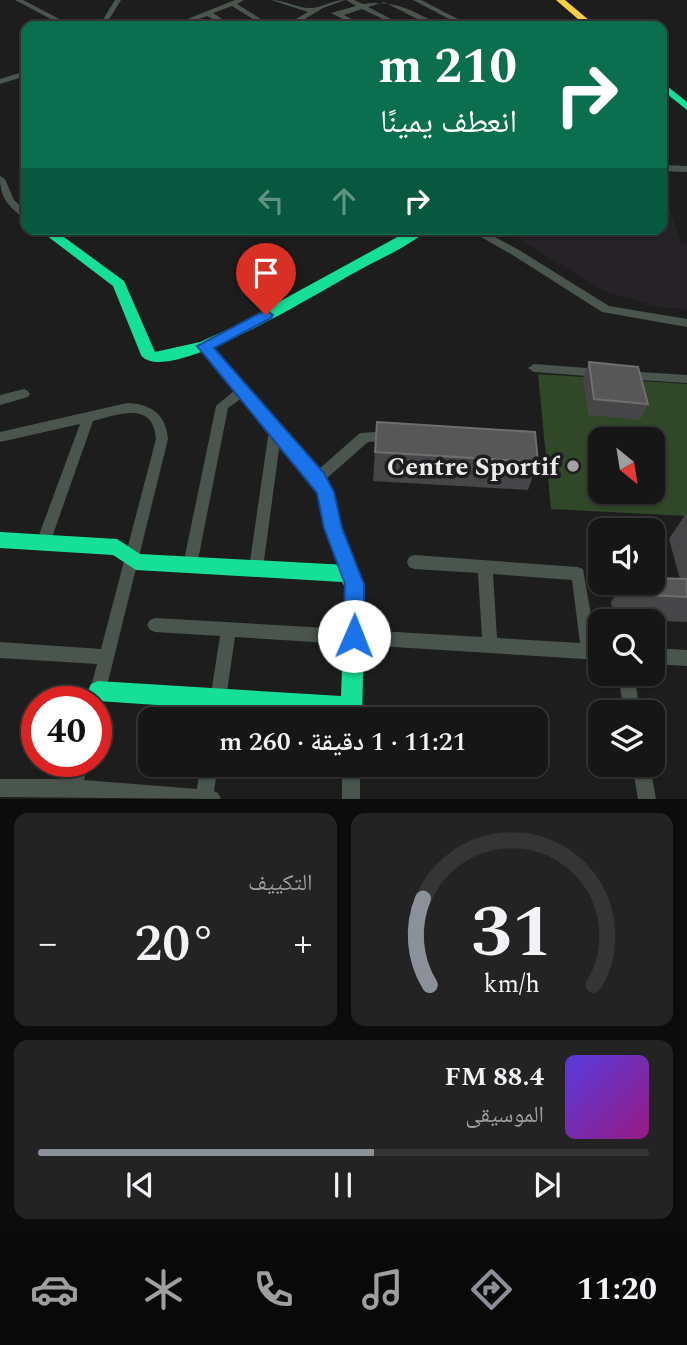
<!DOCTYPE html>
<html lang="ar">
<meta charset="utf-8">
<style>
body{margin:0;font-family:Spectral,"Noto Naskh Arabic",serif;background:#232323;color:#f1f3f6;direction:rtl;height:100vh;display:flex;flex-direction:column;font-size:26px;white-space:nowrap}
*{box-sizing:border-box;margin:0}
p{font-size:23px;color:#9e9fa1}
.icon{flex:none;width:38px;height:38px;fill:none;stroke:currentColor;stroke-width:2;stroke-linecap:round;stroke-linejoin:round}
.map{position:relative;height:799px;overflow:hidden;direction:ltr}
.side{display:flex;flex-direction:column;gap:14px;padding:14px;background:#0c0c0c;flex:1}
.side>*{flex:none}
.top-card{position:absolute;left:21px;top:21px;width:646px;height:214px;border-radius:14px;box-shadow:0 2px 5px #0004,0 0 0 2px #353535;direction:rtl;background:#0b6e4f;color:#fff;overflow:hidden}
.needle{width:46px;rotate:150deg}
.tools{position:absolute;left:588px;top:427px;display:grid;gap:14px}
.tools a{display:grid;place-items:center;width:77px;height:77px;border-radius:14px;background:#161616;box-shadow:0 2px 5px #0004,0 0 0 2px #353535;font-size:35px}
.speed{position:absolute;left:21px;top:686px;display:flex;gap:14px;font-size:35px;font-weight:700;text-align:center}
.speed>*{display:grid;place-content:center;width:91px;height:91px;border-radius:50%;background:#161616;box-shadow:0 2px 5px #0004,0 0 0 2px #353535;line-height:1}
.speed .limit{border:10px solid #d22;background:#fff;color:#111}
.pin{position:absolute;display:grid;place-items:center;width:60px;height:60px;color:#fff;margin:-72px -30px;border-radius:50% 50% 50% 0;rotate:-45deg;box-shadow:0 0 7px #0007}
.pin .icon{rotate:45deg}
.me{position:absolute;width:77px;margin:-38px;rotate:1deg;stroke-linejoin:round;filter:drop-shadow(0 0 5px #0008)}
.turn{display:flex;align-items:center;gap:24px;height:147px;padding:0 35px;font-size:32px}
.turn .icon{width:91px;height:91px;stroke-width:2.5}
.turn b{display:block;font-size:49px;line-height:60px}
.lanes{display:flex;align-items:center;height:66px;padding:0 35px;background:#0003;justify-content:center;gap:35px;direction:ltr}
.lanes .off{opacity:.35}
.big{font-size:52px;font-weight:600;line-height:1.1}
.side .widget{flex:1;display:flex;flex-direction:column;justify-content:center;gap:10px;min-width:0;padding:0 24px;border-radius:14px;background:#232323}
.side .dial{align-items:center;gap:0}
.dial svg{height:182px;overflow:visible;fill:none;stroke:#353535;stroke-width:7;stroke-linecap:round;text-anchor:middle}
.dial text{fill:#f1f3f6;stroke:none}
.song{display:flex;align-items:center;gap:21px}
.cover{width:84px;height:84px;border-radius:10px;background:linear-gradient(135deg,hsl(250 70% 55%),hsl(310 70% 35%))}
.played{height:7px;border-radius:4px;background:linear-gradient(90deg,#8c9099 55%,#353535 55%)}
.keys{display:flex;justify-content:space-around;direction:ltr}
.heat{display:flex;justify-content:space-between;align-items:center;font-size:38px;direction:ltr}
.side .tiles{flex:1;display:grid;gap:14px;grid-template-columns:1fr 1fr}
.widget:last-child{grid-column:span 2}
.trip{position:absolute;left:138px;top:707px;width:410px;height:70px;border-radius:14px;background:#161616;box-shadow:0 2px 5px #0004,0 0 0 2px #353535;font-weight:600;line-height:70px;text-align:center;direction:rtl}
.dock{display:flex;height:112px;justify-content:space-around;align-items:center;background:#090909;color:#9e9fa1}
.dock .icon{width:49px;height:49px}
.dock .current{color:#8c9099}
.dock b{font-size:32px;color:#f1f3f6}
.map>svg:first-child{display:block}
.built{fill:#272128}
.green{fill:#304728;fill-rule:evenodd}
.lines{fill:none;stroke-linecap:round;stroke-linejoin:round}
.street{fill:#49554d;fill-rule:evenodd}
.fast{fill:#16e098;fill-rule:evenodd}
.slow{fill:#ffcf43;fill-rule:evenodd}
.wall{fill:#464547}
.building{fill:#585758;stroke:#6f6e70;stroke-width:2}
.route{fill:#1a73e8;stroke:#114b97;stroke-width:2}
.poi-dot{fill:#a4a3a4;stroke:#1e1c1e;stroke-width:2.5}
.labels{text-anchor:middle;stroke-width:7;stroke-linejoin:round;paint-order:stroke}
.poi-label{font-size:26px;font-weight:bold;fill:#edebed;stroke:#1e1c1e;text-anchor:end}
</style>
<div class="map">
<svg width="687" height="799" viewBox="0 0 687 799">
<rect width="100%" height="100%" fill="#1d1d1d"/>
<path class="built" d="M662,200H667L682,245H687V309L662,308L604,291L507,232L510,229H662Z"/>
<path class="green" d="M538,374L687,384V516L551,509ZM600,439H653V492H600Z"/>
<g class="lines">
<path class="street" d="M15,0H23L73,26H64Z
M115,0H121L105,26H99Z
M235,0H244L237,4L272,26H264L232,6L213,13L233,26H225L207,16L180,26H170Z
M271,0C285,0 299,9 311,8C321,8 332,0 345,0L323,8L293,26H284L308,12Z
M346,0H354L363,4C394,0 409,9 436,23L449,19L413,0H421L458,19L441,26H431L384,2L368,7L405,26H397L362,9L344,15L365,26H356L331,13L356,6Z
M26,71V76L0,84V79Z
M662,165L687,166V172L662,171Z
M0,176L5,179L14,200L26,211V219L23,218C7,204 0,198 0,176Z
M467,229H480L519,250L609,306L687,319V327L602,312L511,254Z
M204,342L208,343L319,469L360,433L392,431L397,432L398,436L397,440L368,442L326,479L333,492L340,528L360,577L358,582L353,584L348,582L346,577L326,528L319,493L313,482L280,442L263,568L261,573L256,575L251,573L249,568L269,430L242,398L228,408L197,565L195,570L190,572L185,570L183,565L216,406L235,390L200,349L198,346L200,343Z
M534,364L600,369L606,373L600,377L534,372L528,368Z
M625,371L687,375V383L625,379L619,375Z
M24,389L28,391L30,394L28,397L0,405V395Z
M127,403C151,404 166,414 168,439L103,702L101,708L96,710V702H87L97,664L0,658V642L101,649L156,439C153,400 119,415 93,421L50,543L48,547L43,549L38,547L36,543L80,424L0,442V432Z
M414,555L578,567L583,569L596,644H600V660L235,637L223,719H207L220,636L155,632L150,630L147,625L150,620L155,618L482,637L478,573L414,569L409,567L407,562L409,557ZM493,574L572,580L580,643L497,638Z
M653,648L687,650V666L653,664Z
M618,674H634L640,712H624Z
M71,761H89L84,780L197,789L200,765H218L214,791L218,793L221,799L0,797V779H67Z
M342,765H360V799H342Z
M632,765H650L656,799H638Z"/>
<path class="fast" d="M662,82L687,102V110L662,90Z
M38,229H53L124,281L155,352L200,342L233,327L412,229H428C411,246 376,260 354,273C324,289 164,389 141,355L113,286Z
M0,532L117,539L140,554L347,565L354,568L365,584L362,719L98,701L91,698L88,691L91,684L98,681L341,696L345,587L342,582L136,570L113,555L0,548Z"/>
<path class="slow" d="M556,0H565L596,26H586Z"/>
</g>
<path class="wall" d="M589,362L648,404L640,420L588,415L583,378Z
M377,422L538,462L528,490L373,481Z
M687,512V622L614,619L611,602L623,583H653L680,579L669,539Z"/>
<path class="building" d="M589,362L638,367L648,404L594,399Z
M377,422L535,432L538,462L375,452Z
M653,578L687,579V597L630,594L628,583H653Z"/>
<path class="route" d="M266,310L273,315L271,318L214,348L324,473L334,492L342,528L364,584V636L361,643L354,646L346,643L343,636L345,584L324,528L317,493L197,346Z"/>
<circle class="poi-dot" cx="573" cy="466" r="7"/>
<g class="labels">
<g class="poi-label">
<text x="559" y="475">Centre Sportif</text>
</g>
</g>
</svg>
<div class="tools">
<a><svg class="needle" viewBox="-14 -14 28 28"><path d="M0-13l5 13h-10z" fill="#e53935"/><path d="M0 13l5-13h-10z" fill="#9e9fa1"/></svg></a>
<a><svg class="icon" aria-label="sound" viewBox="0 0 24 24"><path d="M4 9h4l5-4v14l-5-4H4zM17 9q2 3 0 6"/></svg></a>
<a><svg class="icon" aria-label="search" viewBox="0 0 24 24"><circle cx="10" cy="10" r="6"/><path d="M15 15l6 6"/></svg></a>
<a><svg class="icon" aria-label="layers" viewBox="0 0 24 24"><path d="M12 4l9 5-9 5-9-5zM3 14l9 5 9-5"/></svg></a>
</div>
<div class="speed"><div class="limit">40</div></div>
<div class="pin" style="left:266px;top:315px;background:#d93025"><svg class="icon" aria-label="arrive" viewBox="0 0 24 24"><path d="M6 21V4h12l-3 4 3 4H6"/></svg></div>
<svg class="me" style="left:354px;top:636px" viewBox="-20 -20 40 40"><circle r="19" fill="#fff"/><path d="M0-13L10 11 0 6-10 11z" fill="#1a73e8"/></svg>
<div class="trip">11:21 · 1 دقيقة · 260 m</div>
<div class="top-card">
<div class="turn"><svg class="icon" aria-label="right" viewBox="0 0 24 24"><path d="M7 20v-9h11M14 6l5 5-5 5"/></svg><div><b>210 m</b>انعطف يمينًا</div></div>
<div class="lanes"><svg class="icon off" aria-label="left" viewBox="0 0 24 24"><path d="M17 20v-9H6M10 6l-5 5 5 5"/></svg><svg class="icon off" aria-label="ahead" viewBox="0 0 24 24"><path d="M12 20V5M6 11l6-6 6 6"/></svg><svg class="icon" aria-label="right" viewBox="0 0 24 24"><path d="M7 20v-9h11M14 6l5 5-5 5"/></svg></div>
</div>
</div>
<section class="side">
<div class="tiles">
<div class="widget dial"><svg viewBox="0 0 100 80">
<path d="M14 69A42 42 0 1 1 86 69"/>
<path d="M14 69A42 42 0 0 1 11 31" stroke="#8c9099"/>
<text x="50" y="56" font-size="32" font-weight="700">31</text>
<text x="50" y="72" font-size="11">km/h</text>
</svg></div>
<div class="widget"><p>التكييف</p>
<div class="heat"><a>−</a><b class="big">20°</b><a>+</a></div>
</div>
<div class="widget">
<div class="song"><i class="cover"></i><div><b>88.4 FM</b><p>الموسيقى</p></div></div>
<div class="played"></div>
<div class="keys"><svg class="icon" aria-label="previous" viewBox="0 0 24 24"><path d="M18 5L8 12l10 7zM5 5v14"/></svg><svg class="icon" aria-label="pause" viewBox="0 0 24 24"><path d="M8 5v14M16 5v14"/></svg><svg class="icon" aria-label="next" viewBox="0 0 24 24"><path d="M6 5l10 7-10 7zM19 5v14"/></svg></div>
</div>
</div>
</section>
<nav class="dock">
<b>11:20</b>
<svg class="icon current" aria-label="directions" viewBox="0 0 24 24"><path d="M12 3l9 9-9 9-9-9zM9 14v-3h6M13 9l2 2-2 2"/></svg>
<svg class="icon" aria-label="music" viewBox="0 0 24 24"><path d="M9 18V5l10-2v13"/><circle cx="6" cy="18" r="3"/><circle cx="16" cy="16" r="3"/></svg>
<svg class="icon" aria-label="phone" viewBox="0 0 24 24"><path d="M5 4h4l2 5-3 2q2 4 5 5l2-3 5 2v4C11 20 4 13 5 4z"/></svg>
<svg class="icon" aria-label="climate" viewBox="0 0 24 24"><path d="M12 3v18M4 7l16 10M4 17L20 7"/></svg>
<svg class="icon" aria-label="car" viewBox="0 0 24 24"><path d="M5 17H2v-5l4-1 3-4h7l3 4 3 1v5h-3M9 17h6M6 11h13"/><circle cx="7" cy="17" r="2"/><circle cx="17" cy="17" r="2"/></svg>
</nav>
